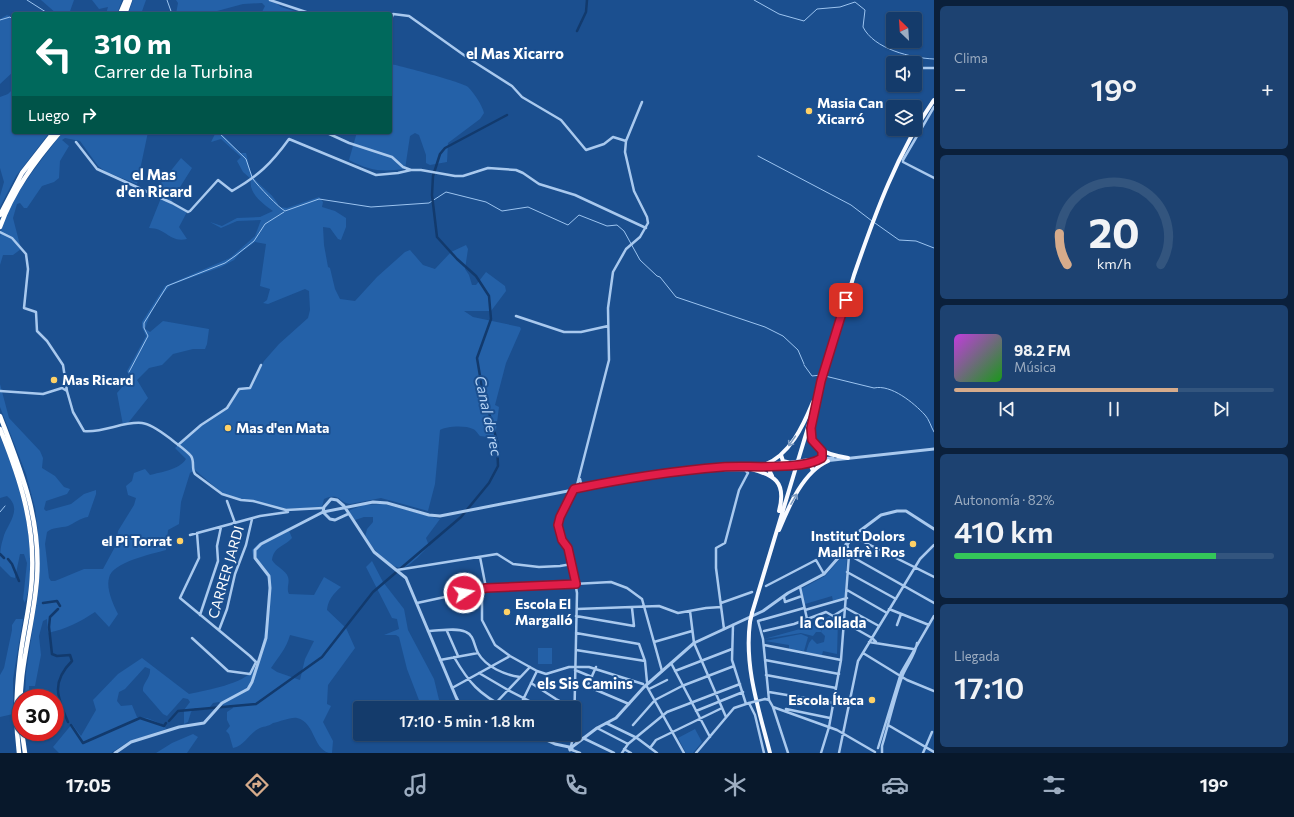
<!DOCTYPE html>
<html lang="es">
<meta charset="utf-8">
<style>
body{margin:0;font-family:Commissioner,sans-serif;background:#1d4271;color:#f1f3f6;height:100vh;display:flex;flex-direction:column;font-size:15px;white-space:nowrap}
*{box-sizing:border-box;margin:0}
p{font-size:13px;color:#9dadc1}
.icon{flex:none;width:22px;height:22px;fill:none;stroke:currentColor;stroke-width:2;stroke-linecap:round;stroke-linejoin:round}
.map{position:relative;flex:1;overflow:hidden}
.side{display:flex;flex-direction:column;gap:6px;padding:6px;background:#0b203b;width:360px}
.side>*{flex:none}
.banner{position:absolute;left:12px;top:12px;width:380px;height:122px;border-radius:4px;box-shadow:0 1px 3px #0004,0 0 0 1px #33557e;background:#00695c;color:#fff;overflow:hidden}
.needle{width:26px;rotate:335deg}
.fabs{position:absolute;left:886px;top:12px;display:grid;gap:8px}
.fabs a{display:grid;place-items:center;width:36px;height:36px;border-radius:4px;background:#143b6b;box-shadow:0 1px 3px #0004,0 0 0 1px #33557e;font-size:20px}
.speed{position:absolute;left:12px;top:689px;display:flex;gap:8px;font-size:20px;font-weight:700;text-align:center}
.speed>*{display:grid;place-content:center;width:52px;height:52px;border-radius:50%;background:#143b6b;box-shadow:0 1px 3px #0004,0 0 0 1px #33557e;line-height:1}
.speed .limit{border:6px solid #d22;background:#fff;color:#111}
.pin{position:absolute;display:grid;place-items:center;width:34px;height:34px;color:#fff;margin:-17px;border-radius:8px;box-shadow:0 2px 6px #0006}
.me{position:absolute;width:44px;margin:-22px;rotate:79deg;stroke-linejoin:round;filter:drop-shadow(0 0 3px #0008)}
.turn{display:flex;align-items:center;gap:14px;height:84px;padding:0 16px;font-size:18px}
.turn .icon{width:52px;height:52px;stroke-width:2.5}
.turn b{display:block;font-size:28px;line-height:34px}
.then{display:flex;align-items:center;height:38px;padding:0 16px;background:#0003;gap:8px;font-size:15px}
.big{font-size:30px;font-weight:600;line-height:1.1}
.side .card{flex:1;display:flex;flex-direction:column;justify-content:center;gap:6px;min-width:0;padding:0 14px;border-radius:6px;background:#1d4271}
.side .dial{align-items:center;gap:0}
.dial svg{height:104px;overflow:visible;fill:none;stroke:#33557e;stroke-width:7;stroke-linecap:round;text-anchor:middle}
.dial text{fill:#f1f3f6;stroke:none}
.song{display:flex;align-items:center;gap:12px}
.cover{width:48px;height:48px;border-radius:6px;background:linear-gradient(135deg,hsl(290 70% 55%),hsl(120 70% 35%))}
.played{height:4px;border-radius:2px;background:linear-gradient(90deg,#d6ab8b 70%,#33557e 70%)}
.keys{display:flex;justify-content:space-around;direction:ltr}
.heat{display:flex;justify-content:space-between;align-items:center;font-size:22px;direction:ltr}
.charge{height:6px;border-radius:3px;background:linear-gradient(90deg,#34c759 82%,#33557e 0)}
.trip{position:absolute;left:353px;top:701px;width:228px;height:40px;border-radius:4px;background:#143b6b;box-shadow:0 1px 3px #0004,0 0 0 1px #33557e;font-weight:600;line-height:40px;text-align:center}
.tab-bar{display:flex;height:64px;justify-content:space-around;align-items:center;background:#08182b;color:#9dadc1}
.tab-bar .icon{width:28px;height:28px}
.tab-bar .selected{color:#d6ab8b}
.tab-bar b{font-size:18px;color:#f1f3f6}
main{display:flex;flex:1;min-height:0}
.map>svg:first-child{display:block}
.green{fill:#2461a8;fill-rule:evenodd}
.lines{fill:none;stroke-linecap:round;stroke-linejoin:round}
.stream{stroke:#9cc4f0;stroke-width:1}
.canal{stroke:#123a6d;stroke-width:2.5}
.minor{stroke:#a9c9ee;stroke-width:2.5}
.tertiary{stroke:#a9c9ee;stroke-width:3}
.trunk{stroke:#f8faff;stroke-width:4}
.motorway{stroke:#fff;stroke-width:4.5}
.minor-bridge{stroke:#a9c9ee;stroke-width:2.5}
.tertiary-bridge{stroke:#a9c9ee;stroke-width:3}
.trunk-bridge{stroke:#f8faff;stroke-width:4}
.oneway{stroke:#7e9cc1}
.route-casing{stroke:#92132f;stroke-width:10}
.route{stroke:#e11d48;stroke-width:7}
.poi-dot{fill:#ffd166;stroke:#1b4f8f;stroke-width:1.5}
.labels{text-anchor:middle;stroke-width:4;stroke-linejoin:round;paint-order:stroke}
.poi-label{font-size:14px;font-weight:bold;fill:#fff;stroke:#1b4f8f;text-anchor:start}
.street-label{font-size:14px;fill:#fff;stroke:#1b4f8f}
.neighbourhood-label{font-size:15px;font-weight:bold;fill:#fff;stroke:#1b4f8f}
.water-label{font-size:15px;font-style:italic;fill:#b5d3f5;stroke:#1b4f8f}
</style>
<main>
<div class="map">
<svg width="934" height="753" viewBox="0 0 934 753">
<rect width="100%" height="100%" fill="#1b4f8f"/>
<path class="green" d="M41,0H74L69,14H57Z
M92,0H122L117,14H106L108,7L99,9Z
M133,0H146L141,14H128Z
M176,0H273L281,7L304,14H261L265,6L262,3L243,4L206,14H176L178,3Z
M7,15L14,18V71L0,84V19Z
M390,64C398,65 465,83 468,87C474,93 482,105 484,113L480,119L448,143L447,162L430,165L426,163V155L419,135L415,133L410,136L405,169C382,172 370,171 349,160L357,132H390Z
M14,88V132H50L16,176L0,207V196L4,182L0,168V97L8,94Z
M63,132H148L137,184L106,172L98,166L80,141L65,138L62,140L69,146L60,161L59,178L54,182L42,186L27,208H24L20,203L17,204L13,218L21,249L13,255H3L0,265C0,256 0,246 0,237C4,204 43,158 63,132Z
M216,132H220L240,153H246C248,160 249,169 252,175C259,187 275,194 279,207L287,208L319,197L323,202L322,207L335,211L346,218V227L341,240L338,239L330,228L323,227L324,245L328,267L330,268L335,289L340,299L355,301L377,277L405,252L410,250L423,265L435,269L451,252L466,245L468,249L465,269L469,275L472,285H476L486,272L505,286L506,291L491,311H464L473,317L520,327L521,329L506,363L495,405L499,407L495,438L480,436C478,434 476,430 473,429C466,425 446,426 440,430L435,484L428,511L381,498L350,504C337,502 341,492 324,499L322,507L287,509L240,499L222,493L195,470L190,473L181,502L179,524L168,530L166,550C152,554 112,562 109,578C106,589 113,604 118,614L109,627L95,612C80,622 66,629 48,633L47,619L43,621L39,636L41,655L35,686H29V698H25L26,673L39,586L38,532L35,508L26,474L0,407V384L9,418L40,451L43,458L42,468L55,476L64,487L70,489L67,494L46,501L44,509L46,511L71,504L84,494L96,490V494L88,517C80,518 75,523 68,526C61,528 52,527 47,532L45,544L49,578L51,581H55L84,569H103L116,545L118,531L134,505L136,498L128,495L126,486L132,481L134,473L145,469L150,475C161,472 179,470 186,459L175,448L202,424L229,407L239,390L250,389L264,361L279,344L308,318L310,310L309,291L305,289L268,304L263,303L267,300L270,289L260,286L266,244L255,242L240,253L234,260L221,267L171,285C160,295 149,314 145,329L150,332L163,321L209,329L207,344L205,349H193L173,354L162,365L149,368L137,380L148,398L128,423L123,425L117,393L130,378L127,371L146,336L142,327V322L165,286L230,258L255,236L261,220L237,221L221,228L210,222L222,226L237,218L260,217L273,211C263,204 248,193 251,179L243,172L237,161L241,157L221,139L211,142Z
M181,158L192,168L170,203L187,212L179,227L187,239C169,243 167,228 149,228L161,198L153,193Z
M0,436C20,483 41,552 25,603L23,599L27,563L24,554H20L15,578L11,577L0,566C0,556 0,548 3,539C6,525 24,510 7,496L0,498Z
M384,504L440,519L426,538L429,546C422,552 413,564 405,567C391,572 372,547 365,537L367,529L373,522V517H364L355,520L349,513L350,510L364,505Z
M288,528L292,538C284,547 274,546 272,560C276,567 286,570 288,577C290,583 286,588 289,594L314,595L324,577L341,587C333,594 328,600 327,610L346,628L355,648L328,685L327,704L331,706L323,722L333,741L332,753C313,753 316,722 297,718C290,717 280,722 273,723C268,727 263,726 258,729C249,734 244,746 233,748L229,734L226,731L230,726L227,720V712L233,708L232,705L224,707L219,702L213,703L210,707L204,710L195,708L191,712L188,722L184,724V710L190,702L188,699L183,698L167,716L163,714L143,691C142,683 151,678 150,669L145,667L125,689L119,692L117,701L121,706L132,705L137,717L147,718L164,725L166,729L128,742L111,753H59L53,747L72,724L81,736L96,710L93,700L118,674L142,658L189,694C207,690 244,684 254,669C263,658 272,593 268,579C264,568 253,563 252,550L259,543ZM290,635L314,641L305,659L300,680L277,672L271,668C279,656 286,649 290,635Z
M844,554L847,555L845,597L833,601L832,596L805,604L801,589L825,576Z
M372,561L383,582L404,609L408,630L434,679L441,708H422L407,669L399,637L396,635H384L399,629L397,619L392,618L366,567Z
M829,616L831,617L823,624L821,632H816L813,636L801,633L764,639L818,624Z
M832,618L838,621L837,654L823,651L822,655L806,652L809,643L812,639L817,644L824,642L825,636L821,632L824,626Z
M16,619H23L13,679V714L0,717V675L4,668L12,630V625Z
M801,634L808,637L804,651L789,649V645L765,641Z
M538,648H552V664H538Z
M695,729L702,742L693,753H686L678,738Z
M193,734L198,737L187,753H156L172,743Z"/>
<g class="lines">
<path class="stream" d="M27,0L49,14
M167,0L172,14
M754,0L779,14L804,21L817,9L840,7L855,2L865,10L863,27C874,49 911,58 934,59
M0,20L10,17L14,21
M218,132L246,159L252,177
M758,156L851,205L872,221
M253,179C258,186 279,208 285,211L319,199L371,207L429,203L446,192L486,202L502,211L528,207L568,225L579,215L607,226L617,225L624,231L640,260L657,276L660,277L676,297L765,327L783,336L798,350L804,364
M875,223L899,240L916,241L934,248
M804,365L812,376L821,375
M129,372L148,336L144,328V323L167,286L225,263L235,256L254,241L265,224L284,212
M825,376L874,388C891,384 914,403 925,415C929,419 931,427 934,432
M0,512L5,506"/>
<path class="canal" d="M577,31L586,12L587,0
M0,554L4,558
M8,559L12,564L19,581
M43,603L57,601L60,606
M58,609L50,617L49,627L52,654L57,656L70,655L72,661C51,682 57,697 68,722
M169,721L178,711L256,704L322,657L373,592L461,517L489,483L498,466L497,441L482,388L477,358L491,319L489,296L476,276L457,259L437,237L432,195L433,176L440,154L445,148L507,115
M71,725L83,743L140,718L164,726L166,723"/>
<path class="minor" d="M270,0L312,14
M390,22L393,14L409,16L468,58L512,86L522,97L561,120L586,150L604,144L613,137L626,141
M888,59H895L902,63
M915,68H934
M934,107L903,160V162L934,178
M325,132L349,143L392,157L403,167L411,170H421L455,176H463L488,168L516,170L523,173L539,184L575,195L646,228
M76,142L97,169L172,203L188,212L190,211L218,180L232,191C258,176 271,164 289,139L376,175L398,173L411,170
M0,232L12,238L26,254L28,269L24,308L36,312L37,331L47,341L63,365L67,391
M516,316L564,332H581L608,326
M0,391L43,394L62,388L67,391L73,412L84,431C104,433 123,421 142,423C152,424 164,434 172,440C178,445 186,450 191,456C195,462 191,468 195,474L222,494L241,500L253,501L286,510L323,508
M178,445L201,425L227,408L239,389L250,388L261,365
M580,479L582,488
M574,489L560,517L558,525L562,540L569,548L577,593L574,732
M576,489L609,360L608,308L613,272L626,249L640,237L648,223L647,217L634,191L625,152L626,141L642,102
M227,501L235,523
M190,535L260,516L288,512
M852,536L934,577
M480,557L486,588
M397,570L497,554L513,564L539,567L560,566L572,564
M847,572L896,599
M766,586L816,560L824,574
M800,587L807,619
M482,589V620L495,645L510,656L537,671L546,674L569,667H589L643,684
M847,590L887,613
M784,597L785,602L802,596
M417,603L482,589L611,582L627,588L642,599L662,671
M721,603L752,592
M577,609L659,606L678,613L706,608L721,607
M889,609L929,625
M805,610L847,598
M690,611L694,643L726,717
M200,615L218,561L217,546L221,527
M576,616L634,626L632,608
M833,616L846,608L879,626
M733,625L732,660L746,704
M897,625L901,614
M724,629L716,568V548L725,543L739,490L748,473L745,470H724V467
M219,630L227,609L235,574L246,545L252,519
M428,631C439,631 456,627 466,632C474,635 474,646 478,653C486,667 505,675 520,677
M447,631L458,656
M764,631L794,624L826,612L872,638L876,642
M576,633L639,644L645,661L647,682
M192,638L228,671L250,674L256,662L250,656L180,598L199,558L197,533
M654,642L692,631
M869,642L913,649
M764,645L841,660
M576,650L645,661
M863,653L907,680L934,691
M454,657C469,683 479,694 506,708
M440,660L478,653
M765,660L839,674
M671,663L710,737
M596,667L588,685L589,687L629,704
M575,670L592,677
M675,671L732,649
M479,673L508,690L543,708
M766,675L836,688
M531,683L556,699L573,708
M646,685L684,753
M452,688L510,656
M649,689L667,680
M769,692L834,703
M765,699L769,700L773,707L837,730L875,752
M769,700L763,639L758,621L804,608
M773,707L788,753
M491,708L530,667
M519,708L537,671
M787,710L786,709L830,718
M696,711L743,692
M606,723L637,738L657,753
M633,725L655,700L682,686L734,666
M888,725L934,752
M597,728L628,744
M560,734L578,742
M583,738L614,753
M571,746L574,734
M650,748L656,740L722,708
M878,748L901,673L934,616
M624,749L631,753
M572,750L580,753
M622,753L628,744L667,712L740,684
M696,753L734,708L749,703L755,715L764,753
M821,753L829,727L841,660L849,555L934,603
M839,753L858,661L920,559L934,545
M882,753V746C889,723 894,699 902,677C906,666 916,654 917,643
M923,753L932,732"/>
<path class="tertiary" d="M806,460L833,458
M815,462L934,449
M757,466L778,463
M348,514L335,520L330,519L323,512L324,507L331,499L337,500L344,506L374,552L406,578L456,697L458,701L472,708
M847,544L849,555
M844,548L851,535L854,533
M533,734L555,744L569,747
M569,747H572V749L570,750Z
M572,747L597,728L616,718L644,687L694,643L763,611L788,593L824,574L839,557L853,536L881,515L897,511H906L934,529
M115,753L131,742L179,727L204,723L222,703L248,689L252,682L266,638L270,588L269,576L255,558V550L261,544L323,512L373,502L387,503L429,515L440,516L639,477L723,467L754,468L792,465"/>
<path class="trunk" d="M812,420C806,449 824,454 848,458
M781,455L783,461L794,464
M803,462L810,463L813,471
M813,462L822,458V451
M764,465C790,455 803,426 813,402
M748,468C774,475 787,481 779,511
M772,476L770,472L771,467L781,463
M779,530C789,506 803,472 828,461
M752,613L854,275C875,214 897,153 934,100
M750,622C744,667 759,710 770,753"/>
<path class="motorway" d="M120,14L126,0
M125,14L130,0
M0,215L22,173L54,132
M0,227C13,191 35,161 60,132
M0,416C21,471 41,518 37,578C34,625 17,671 21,719
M0,429C19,476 35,523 32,575C31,604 23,631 20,659C16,691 15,722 19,753
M22,732L25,753"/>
<path class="minor-bridge" d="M749,703L765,699"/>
<path class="tertiary-bridge" d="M791,462L806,460
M793,465L807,463"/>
<path class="trunk-bridge" d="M750,622L752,613"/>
</g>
<defs><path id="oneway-shaft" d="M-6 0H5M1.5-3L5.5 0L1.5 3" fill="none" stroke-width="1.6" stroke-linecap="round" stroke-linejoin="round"/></defs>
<g class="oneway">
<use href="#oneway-shaft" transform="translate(792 441) rotate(125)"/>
<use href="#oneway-shaft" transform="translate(794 499) rotate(-60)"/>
</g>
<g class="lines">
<defs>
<path id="route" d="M464,593L486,588L576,584L568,548L562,540L558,525L560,517L574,489C622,479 672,471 722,467C746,465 802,471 822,458V451L812,440L811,428L821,381L846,300"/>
</defs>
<use href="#route" class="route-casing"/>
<use href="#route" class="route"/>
</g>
<g class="poi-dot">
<circle cx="809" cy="111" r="4"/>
<circle cx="54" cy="380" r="4"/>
<circle cx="228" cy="428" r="4"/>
<circle cx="180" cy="541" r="4"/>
<circle cx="913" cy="544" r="4"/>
<circle cx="507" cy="612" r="4"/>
<circle cx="872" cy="700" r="4"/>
</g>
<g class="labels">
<g class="poi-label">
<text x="817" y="108">Masia Can<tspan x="817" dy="16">Xicarró</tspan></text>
<text x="62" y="385">Mas Ricard</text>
<text x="236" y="433">Mas d'en Mata</text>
<text x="905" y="541" text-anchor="end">Institut Dolors<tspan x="905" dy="16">Mallafrè i Ros</tspan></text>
<text x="172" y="546" text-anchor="end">el Pi Torrat</text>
<text x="515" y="609">Escola El<tspan x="515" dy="16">Margalló</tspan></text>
<text x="864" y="705" text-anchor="end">Escola Ítaca</text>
</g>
<g class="street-label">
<text transform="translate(226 572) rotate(-74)" y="5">CARRER JARDI</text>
</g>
<g class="neighbourhood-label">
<text x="515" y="59">el Mas Xicarro</text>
<text x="154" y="180">el Mas<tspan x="154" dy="17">d'en Ricard</tspan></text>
<text x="833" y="628">la Collada</text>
<text x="585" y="689">els Sis Camins</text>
</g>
<g class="water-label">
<text transform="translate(488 416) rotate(78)" y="5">Canal de rec</text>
</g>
</g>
</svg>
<div class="fabs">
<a><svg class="needle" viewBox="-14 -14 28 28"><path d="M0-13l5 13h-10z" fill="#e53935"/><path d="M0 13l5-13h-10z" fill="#9dadc1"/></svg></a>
<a><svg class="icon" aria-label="sound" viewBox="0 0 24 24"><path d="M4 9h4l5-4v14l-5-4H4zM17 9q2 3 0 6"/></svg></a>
<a><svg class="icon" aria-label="layers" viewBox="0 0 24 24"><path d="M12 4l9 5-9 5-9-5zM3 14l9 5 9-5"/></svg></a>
</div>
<div class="speed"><div class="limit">30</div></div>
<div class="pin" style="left:846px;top:300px;background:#d93025"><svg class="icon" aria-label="arrive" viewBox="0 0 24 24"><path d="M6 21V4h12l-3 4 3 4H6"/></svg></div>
<svg class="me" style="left:464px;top:593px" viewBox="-20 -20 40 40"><circle r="17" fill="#e11d48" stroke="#fff" stroke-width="3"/><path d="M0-11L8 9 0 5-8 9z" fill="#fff"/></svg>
<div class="trip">17:10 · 5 min · 1.8 km</div>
<div class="banner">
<div class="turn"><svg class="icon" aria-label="left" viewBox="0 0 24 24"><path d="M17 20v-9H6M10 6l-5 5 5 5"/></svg><div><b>310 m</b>Carrer de la Turbina</div></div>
<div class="then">Luego<svg class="icon" aria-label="right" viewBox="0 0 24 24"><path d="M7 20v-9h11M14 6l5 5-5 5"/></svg></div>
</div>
</div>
<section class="side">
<div class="card"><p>Clima</p>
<div class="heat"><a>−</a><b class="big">19°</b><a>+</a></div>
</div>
<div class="card dial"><svg viewBox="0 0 100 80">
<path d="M14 69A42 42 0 1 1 86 69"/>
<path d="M14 69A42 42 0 0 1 8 45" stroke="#d6ab8b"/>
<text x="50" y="56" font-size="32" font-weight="700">20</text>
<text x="50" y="72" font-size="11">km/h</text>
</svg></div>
<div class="card">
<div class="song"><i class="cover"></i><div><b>98.2 FM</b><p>Música</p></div></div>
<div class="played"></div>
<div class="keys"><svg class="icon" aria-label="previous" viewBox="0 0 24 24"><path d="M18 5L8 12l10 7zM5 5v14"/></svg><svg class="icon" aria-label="pause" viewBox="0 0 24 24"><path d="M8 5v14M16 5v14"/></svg><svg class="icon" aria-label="next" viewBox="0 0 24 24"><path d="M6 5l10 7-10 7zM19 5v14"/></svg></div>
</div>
<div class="card"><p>Autonomía · 82%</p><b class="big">410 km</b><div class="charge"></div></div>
<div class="card"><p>Llegada</p><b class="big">17:10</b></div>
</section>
</main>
<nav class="tab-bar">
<b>17:05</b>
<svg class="icon selected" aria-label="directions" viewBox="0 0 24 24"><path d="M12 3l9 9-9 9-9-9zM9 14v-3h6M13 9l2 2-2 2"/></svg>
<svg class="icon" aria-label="music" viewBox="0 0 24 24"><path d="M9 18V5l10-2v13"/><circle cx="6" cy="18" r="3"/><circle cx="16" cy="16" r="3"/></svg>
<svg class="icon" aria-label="phone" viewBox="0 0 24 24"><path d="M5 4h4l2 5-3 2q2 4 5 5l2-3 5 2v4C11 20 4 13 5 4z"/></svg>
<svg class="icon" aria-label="climate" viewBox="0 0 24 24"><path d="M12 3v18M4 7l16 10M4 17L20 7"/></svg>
<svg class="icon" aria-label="car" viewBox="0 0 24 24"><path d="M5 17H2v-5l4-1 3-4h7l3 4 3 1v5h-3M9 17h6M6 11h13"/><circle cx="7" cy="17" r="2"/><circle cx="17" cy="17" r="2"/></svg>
<svg class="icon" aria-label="filters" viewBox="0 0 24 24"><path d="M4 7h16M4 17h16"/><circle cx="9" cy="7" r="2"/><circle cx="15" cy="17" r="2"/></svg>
<b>19°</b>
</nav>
